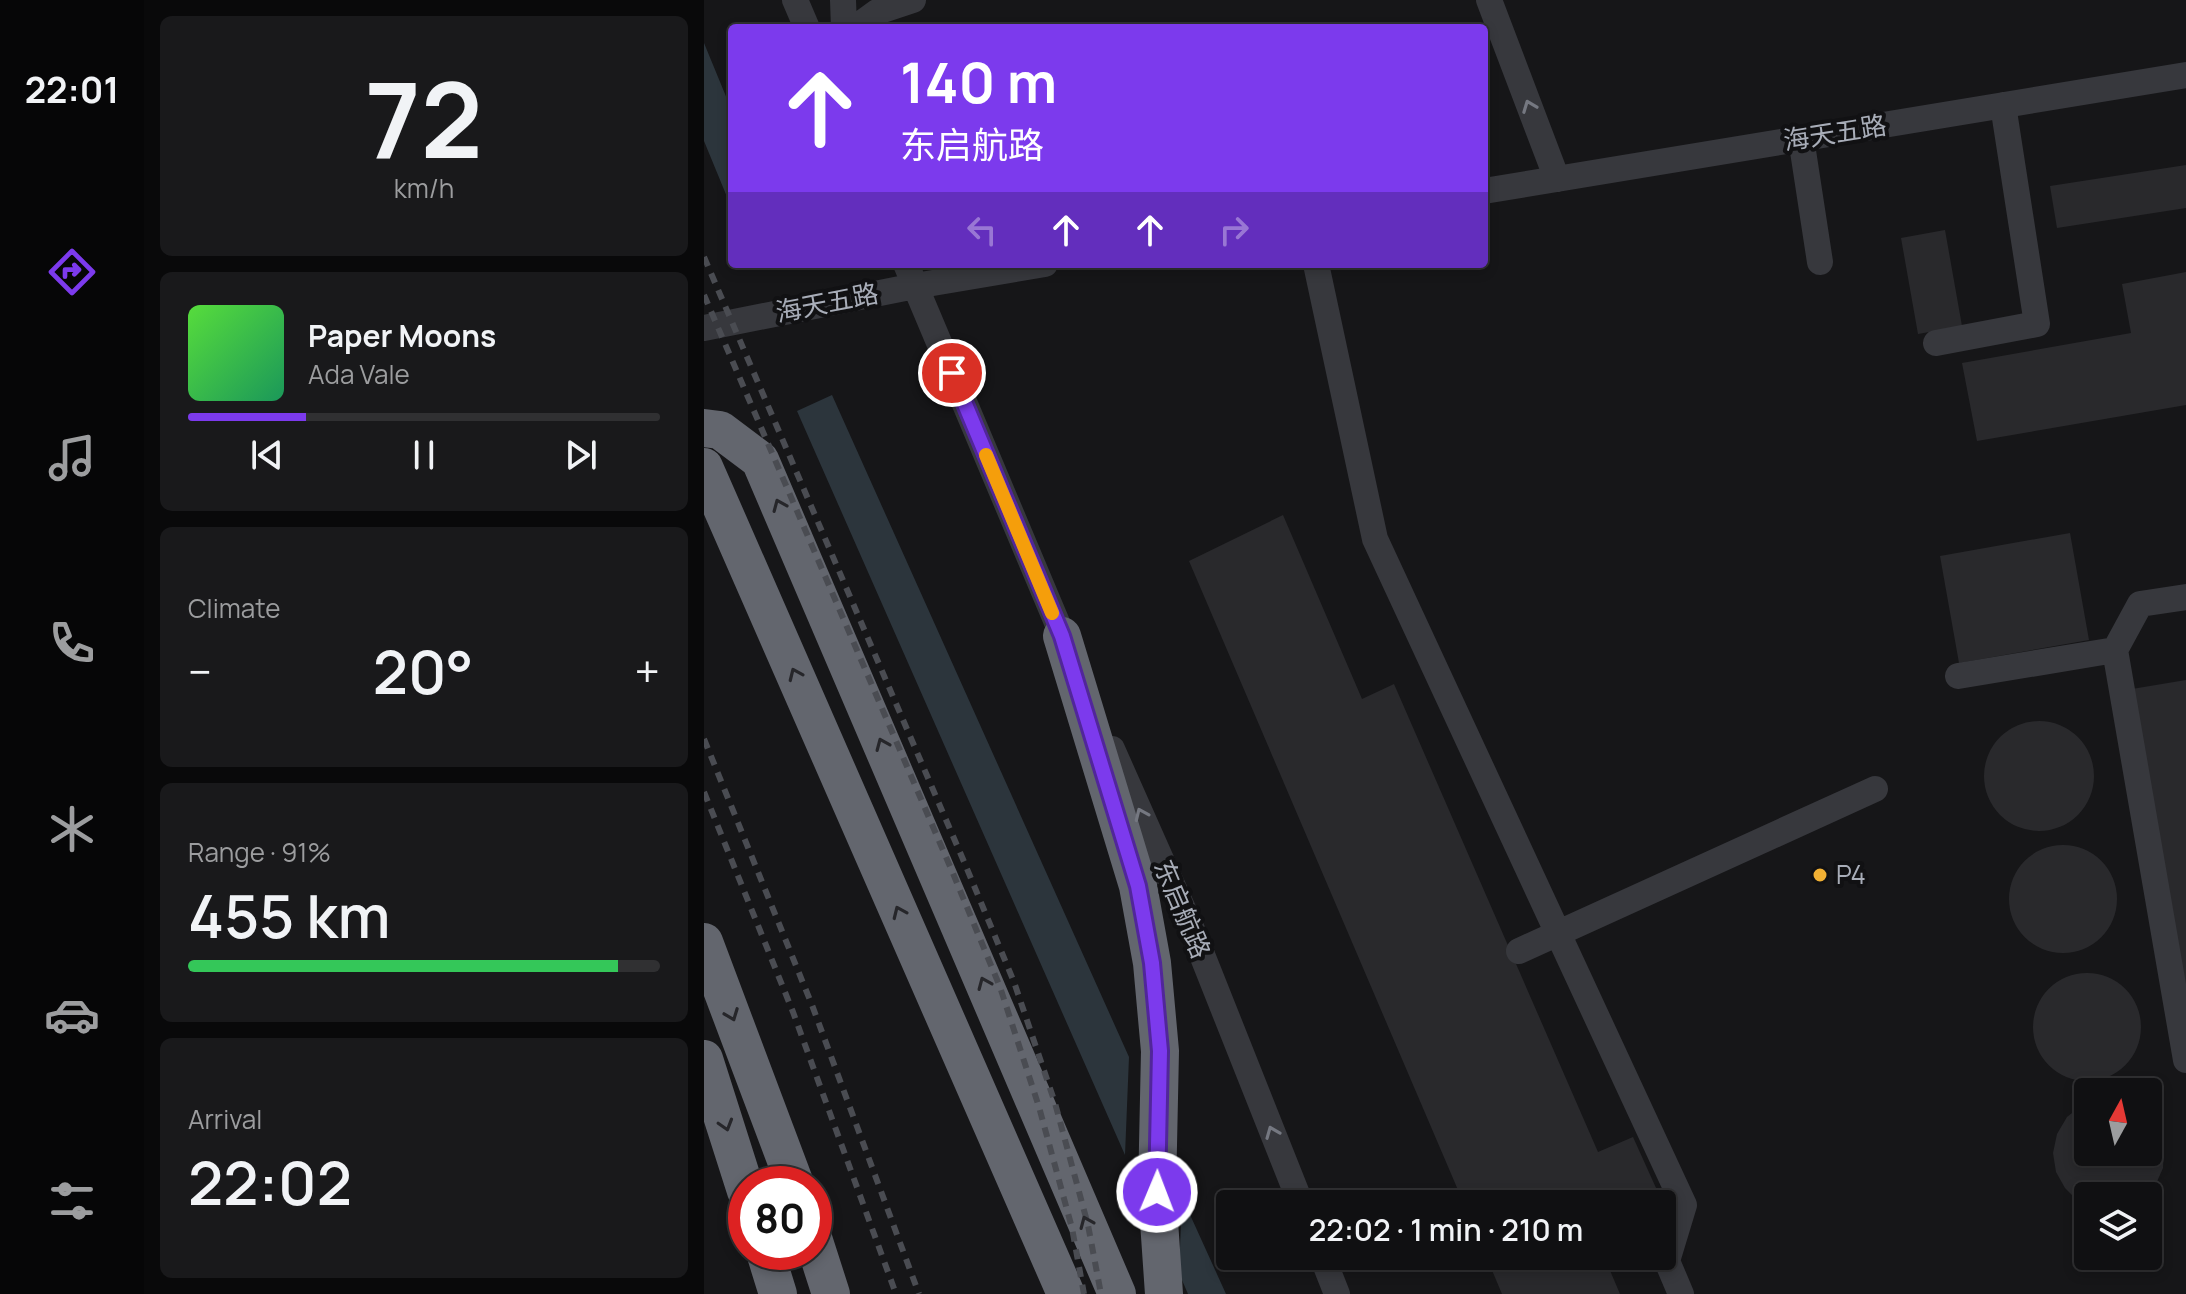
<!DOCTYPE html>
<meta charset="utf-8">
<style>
body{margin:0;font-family:Manrope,"Noto Sans SC",sans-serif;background:#19191b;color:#f1f3f6;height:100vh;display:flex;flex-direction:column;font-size:30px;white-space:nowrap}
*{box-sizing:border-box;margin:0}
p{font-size:26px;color:#9c9d9f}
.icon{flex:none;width:44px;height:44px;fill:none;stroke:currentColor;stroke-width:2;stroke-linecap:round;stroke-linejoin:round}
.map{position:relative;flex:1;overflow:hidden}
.drawer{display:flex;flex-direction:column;gap:16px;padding:16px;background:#09090a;width:560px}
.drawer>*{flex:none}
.banner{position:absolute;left:24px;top:24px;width:760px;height:244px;border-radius:8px;box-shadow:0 4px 12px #0003,0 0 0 2px #303032;background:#7c3aed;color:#fff;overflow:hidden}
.needle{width:52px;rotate:8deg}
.tools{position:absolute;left:1370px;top:1078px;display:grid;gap:16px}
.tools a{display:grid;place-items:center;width:88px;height:88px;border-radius:8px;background:#101012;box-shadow:0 4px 12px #0003,0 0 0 2px #303032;font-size:40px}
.speed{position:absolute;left:24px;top:1166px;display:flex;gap:16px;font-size:40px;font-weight:700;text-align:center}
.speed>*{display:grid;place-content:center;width:104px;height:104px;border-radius:50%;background:#101012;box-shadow:0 4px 12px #0003,0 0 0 2px #303032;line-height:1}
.speed .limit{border:12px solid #d22;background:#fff;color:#111}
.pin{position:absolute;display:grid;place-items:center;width:68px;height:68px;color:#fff;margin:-34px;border:4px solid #fff;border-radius:50%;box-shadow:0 2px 8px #0007}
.me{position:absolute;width:88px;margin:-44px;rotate:1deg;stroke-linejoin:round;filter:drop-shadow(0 0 6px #0008)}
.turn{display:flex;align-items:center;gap:28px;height:168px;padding:0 40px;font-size:36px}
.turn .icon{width:104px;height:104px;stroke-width:2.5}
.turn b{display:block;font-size:56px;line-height:68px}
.lanes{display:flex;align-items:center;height:76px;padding:0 40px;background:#0003;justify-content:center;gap:40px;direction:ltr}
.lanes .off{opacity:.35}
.big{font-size:60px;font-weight:600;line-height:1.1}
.drawer .widget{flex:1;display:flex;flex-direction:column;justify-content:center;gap:12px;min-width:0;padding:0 28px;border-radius:12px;background:#19191b}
.drawer .dial{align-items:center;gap:0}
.dial b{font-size:104px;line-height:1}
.song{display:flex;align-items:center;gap:24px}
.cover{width:96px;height:96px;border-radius:12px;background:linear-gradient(135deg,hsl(110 70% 55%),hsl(150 70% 35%))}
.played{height:8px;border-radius:4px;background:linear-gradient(90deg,#7c3aed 25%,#303032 25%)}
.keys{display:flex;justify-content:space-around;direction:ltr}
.heat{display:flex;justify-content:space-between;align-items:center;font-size:44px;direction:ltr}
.charge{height:12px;border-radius:6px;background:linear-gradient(90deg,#34c759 91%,#303032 0)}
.trip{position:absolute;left:512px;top:1190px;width:460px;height:80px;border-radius:8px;background:#101012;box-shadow:0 4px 12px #0003,0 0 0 2px #303032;font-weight:600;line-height:80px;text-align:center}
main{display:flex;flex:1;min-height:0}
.tabs{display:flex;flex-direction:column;width:144px;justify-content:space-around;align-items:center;background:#060607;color:#9c9d9f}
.tabs .icon{width:56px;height:56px}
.tabs .on{color:#7c3aed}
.tabs b{font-size:36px;color:#f1f3f6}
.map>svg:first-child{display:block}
.water{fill:#2c353c}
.building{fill:#29292c}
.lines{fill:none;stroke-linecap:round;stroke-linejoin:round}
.minor{stroke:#37383d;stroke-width:26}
.highway{stroke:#63666e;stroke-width:38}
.rail{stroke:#4a4c52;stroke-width:6;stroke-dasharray:10 8;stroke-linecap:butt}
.oneway{stroke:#757881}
.oneway2{stroke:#26262a}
.route-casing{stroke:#51269a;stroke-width:20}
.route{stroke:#7c3aed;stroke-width:14}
.slow{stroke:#f59e0b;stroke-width:14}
.poi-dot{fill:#f2b134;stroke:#111113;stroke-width:3}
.labels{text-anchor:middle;stroke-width:8;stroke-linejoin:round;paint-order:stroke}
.street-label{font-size:26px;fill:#a8adb8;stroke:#111113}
.poi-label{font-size:26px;fill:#a8adb8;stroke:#111113;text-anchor:start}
</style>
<main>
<nav class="tabs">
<b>22:01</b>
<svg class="icon on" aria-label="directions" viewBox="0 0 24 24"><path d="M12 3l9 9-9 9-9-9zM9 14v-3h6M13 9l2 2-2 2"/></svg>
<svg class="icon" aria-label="music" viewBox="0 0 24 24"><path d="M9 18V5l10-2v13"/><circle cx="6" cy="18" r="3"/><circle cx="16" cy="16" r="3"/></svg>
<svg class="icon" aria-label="phone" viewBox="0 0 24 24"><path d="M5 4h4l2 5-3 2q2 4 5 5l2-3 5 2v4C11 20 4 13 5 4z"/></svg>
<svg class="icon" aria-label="climate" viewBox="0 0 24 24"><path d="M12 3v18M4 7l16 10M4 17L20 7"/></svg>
<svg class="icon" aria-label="car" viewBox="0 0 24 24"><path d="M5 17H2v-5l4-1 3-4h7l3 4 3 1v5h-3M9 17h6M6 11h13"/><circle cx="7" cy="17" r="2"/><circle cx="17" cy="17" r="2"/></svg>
<svg class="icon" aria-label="filters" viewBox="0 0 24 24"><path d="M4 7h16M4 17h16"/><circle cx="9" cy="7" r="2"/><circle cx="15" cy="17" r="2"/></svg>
</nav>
<section class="drawer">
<div class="widget dial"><b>72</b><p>km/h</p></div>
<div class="widget">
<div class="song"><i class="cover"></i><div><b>Paper Moons</b><p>Ada Vale</p></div></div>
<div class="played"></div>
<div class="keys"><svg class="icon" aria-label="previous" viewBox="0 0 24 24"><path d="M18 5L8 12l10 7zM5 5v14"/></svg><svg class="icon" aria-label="pause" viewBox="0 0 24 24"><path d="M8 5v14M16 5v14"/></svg><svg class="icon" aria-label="next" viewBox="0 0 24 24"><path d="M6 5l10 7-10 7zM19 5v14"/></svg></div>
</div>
<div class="widget"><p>Climate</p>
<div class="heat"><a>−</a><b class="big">20°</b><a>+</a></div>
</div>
<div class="widget"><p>Range · 91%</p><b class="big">455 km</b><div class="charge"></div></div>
<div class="widget"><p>Arrival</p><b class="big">22:02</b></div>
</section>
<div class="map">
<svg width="1482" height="1294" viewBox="0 0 1482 1294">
<rect width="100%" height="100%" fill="#161618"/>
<path class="water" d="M0,43L28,111V209L0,141Z
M128,395L425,1057L421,1155L93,411Z
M478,1197L522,1294H484L475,1273Z"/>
<path class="building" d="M1482,165V208L1353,228L1346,186Z
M1241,230L1258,326L1214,334L1197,238Z
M1482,272V405L1273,441L1258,363L1427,333L1418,284Z
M579,515L658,699L690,684L894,1152L929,1137L957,1199L945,1204H760L485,561Z
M1366,533L1385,640L1255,663L1236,556Z
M1482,680V990L1428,689Z
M1280 776a55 55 0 1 1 110 0a55 55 0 1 1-110 0Z
M1305 899a54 54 0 1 1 108 0a54 54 0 1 1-108 0Z
M1329 1027a54 54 0 1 1 108 0a54 54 0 1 1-108 0Z
M1384,1103V1152H1444V1116L1455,1130L1460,1149L1459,1168L1451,1186L1440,1196H1384V1205L1372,1199L1361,1188L1352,1172L1349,1153L1353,1134L1363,1117L1378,1105Z
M782,1256H914L902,1261L916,1294H798Z"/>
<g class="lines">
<path class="minor" d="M91,0L103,28
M139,0L140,28
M785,0L853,179
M151,28L173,12L209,0
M1097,138L1116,262
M780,191L1482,75
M202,264L365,651
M612,264L671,539L980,1205L963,1261L977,1294
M0,328L211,286L341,264
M1232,343L1333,324L1299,105
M1482,597L1436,604L1411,650L1482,1060
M1254,676L1411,650
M408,749L487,927L597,1204
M815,951L1171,789
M618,1256L633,1294"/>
<path class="highway" d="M0,428L16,430L56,460L413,1294
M0,467L362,1294
M358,636L434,886L448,963L456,1051L453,1192L460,1294
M0,942L91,1184
M0,1059L42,1191
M110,1241L127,1294
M61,1252L74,1294"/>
<path class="rail" d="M0,257L261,864L310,982L351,1103L384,1225L397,1294
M0,295L248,871L296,987L335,1107L368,1228L380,1294
M0,739L108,1005L215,1294
M0,792L89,1012L192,1294"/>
</g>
<defs><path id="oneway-chevron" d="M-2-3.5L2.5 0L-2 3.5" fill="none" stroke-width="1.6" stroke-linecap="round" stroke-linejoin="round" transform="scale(2)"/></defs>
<g class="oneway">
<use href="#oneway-chevron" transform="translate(825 106) rotate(-111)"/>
<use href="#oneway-chevron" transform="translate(437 814) rotate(-114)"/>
<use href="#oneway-chevron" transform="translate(568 1132) rotate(-112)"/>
</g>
<g class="oneway2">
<use href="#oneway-chevron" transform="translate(75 505) rotate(-113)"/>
<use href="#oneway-chevron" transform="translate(91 674) rotate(-114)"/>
<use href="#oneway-chevron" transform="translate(178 744) rotate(-113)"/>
<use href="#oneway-chevron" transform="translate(195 912) rotate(-114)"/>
<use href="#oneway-chevron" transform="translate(280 983) rotate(-113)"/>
<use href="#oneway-chevron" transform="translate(28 1015) rotate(69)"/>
<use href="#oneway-chevron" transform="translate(22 1125) rotate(73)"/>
<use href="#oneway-chevron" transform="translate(382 1222) rotate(-113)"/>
</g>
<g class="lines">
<defs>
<path id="route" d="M248,373L358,636L434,886L448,963L456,1051L453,1192"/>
</defs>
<use href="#route" class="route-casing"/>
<use href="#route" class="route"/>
<path class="slow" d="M282,455L348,613"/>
</g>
<circle class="poi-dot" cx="1116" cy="875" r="8"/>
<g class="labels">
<g class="street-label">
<text transform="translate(1131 133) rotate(-9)" y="9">海天五路</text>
<text transform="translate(123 303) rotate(-11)" y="9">海天五路</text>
<text transform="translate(478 909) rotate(67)" y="9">东启航路</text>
</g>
<g class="poi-label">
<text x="1132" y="884">P4</text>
</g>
</g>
</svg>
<div class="tools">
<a><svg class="needle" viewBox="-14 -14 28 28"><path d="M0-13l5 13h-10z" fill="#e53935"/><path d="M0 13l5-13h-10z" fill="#9c9d9f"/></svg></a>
<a><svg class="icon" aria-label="layers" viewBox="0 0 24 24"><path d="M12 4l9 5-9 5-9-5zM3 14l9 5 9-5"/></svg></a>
</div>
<div class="speed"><div class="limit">80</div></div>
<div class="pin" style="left:248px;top:373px;background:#d93025"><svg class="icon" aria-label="arrive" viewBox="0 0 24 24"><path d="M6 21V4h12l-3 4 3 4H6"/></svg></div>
<svg class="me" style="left:453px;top:1192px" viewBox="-20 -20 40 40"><circle r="17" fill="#7c3aed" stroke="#fff" stroke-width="3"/><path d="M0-11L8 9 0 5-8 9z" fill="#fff"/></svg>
<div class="trip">22:02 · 1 min · 210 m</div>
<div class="banner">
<div class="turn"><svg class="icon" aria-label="ahead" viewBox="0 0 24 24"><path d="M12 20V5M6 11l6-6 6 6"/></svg><div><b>140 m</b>东启航路</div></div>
<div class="lanes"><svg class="icon off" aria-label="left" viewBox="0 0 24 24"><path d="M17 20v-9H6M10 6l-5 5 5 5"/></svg><svg class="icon" aria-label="ahead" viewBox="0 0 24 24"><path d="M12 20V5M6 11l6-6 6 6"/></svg><svg class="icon" aria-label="ahead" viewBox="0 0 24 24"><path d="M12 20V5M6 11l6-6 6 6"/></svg><svg class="icon off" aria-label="right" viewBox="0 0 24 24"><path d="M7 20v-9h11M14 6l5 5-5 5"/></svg></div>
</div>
</div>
</main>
